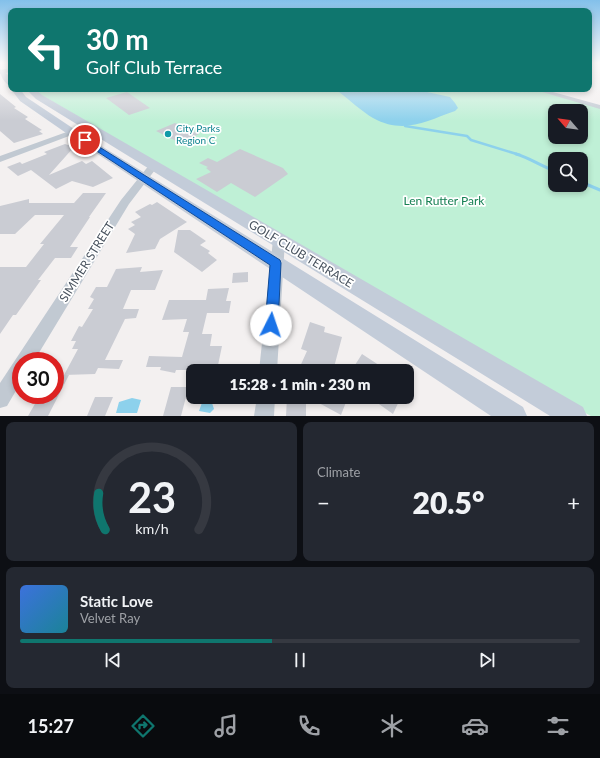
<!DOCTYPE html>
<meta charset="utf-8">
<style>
body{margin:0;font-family:Lato,sans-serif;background:#242831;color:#f1f3f6;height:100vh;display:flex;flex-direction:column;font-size:15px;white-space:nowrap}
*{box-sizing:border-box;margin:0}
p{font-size:13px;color:#9ea1a6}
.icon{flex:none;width:22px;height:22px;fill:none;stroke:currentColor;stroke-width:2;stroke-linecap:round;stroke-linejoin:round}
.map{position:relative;height:416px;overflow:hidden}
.details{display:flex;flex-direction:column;gap:6px;padding:6px;background:#0d0f14;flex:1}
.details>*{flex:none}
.banner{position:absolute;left:8px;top:8px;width:584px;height:84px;border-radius:8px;box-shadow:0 2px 6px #0003;background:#0f766e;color:#fff;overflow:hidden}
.needle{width:26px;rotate:298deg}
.tools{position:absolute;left:548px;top:104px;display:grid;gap:8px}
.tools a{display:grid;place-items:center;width:40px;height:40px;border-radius:8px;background:#171b24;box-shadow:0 2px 6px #0003;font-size:20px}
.speed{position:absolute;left:12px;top:352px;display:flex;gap:8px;font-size:20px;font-weight:700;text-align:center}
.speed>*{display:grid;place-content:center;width:52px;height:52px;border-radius:50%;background:#171b24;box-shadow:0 2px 6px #0003;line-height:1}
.speed .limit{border:6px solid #d22;background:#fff;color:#111}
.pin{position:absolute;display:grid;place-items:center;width:34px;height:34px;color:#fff;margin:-17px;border:2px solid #fff;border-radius:50%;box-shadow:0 1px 4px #0007}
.me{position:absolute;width:44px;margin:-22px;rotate:4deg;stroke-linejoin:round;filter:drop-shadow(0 0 3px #0008)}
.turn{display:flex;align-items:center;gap:14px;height:84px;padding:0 12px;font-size:18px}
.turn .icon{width:52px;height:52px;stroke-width:2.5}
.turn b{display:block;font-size:28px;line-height:34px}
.big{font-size:30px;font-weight:800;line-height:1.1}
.details .widget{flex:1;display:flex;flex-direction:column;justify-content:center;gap:6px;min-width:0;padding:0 14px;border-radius:8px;background:#242831}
.details .dial{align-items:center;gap:0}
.dial svg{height:104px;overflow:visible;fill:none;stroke:#363941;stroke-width:7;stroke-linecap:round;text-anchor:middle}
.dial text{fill:#f1f3f6;stroke:none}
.song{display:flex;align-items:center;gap:12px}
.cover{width:48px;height:48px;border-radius:6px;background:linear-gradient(135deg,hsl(220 70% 55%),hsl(190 70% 35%))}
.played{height:4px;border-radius:2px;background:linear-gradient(90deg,#0f766e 45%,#363941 45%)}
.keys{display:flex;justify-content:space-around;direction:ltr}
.heat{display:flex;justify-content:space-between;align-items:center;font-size:22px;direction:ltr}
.details .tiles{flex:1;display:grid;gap:6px;grid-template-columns:1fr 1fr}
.widget:last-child{grid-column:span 2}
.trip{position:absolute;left:186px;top:364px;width:228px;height:40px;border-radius:8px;background:#171b24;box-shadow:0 2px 6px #0003;font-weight:800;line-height:40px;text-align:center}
.tab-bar{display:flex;height:64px;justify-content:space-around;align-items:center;background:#090b0e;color:#9ea1a6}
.tab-bar .icon{width:28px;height:28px}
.tab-bar .selected{color:#0f766e}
.tab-bar b{font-size:18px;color:#f1f3f6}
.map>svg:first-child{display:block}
.green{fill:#bff0d6;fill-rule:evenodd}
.water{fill:#8dd1ec}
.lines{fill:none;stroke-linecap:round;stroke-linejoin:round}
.stream-far1{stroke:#8dd1ec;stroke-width:2.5}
.stream{stroke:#8dd1ec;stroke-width:3}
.building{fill:#caccd3}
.street{fill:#c1c9d2;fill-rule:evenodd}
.secondary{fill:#c3ccd9;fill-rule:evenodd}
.route{fill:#1a73e8;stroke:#114b97}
.culture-dot{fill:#0f9aa8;stroke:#fff;stroke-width:1.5}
.labels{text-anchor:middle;stroke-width:3.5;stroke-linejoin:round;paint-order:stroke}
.far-culture-label{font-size:10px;fill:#0d838f;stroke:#fff;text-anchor:start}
.park-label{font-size:12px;fill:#178154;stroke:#fff}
.street-label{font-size:12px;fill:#48525e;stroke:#fff}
</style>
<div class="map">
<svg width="600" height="416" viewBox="0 0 600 416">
<rect width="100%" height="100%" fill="#f3f0f0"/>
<path class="green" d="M34,89H533L600,108V416H591L572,406L38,93ZM555,111H581V137H555ZM555,159H581V185H555Z"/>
<path class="water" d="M339,89H392L427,92L450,97L455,103L458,108L455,111C426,121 404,135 373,118C361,111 350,100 339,92Z
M204,397H214L212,403L214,409L210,413L199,411Z
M132,398L141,400L137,413H116L119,402Z"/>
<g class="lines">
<path class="stream-far1" d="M405,126L467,136L471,140L520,155"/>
<path class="stream" d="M516,154C530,158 541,166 555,171
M581,182L600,190"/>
</g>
<path class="building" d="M127,92L150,108L129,115L106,98Z
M0,94L16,107L14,108L28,117L25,119L42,130L39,131L43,134L14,143L0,131Z
M175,123L199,134L180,143L156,131Z
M65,144L74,147L49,175L82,161L86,164L92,161L113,178L93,187L72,181L56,189L31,170L18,176L7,167L20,162L22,164L47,154L44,152Z
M240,149L283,168L288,174L255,197L231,183L217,192L196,179L211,172L206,168L208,167L199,163L208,158L217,162Z
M83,193H106L89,217H90L70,247H78L71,258H55L38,280H41L16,315H13L0,334V267H26L44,244H40L64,215H35L15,234H0V206L29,199V203H74Z
M157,202L187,222L160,239L155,249L126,253L135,234L128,229L135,225L131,222L141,217L135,212L150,204L152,205Z
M178,230H190L206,241L200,245L210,251L208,253L217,260L202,272L174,252Z
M142,267L140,272L163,270L155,290H131L123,309H139L136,318L125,319L105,360H123L119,369L98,368L95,374L64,375L78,349H72L76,341H71L79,326L82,327L93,309H88L94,299L90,297L96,287H107L116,269Z
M248,272V282L232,283L233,273Z
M229,288L226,301H231L229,313H207L202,334H212L210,346H222L217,370H176L175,373L160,370L161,367H146L149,356L182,357L189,332H183L187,319L162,320L169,300H206L208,289Z
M310,322L325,327L324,332L342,337L333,371H298L307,351L301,349Z
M362,354L388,371H355V365Z
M55,375H69L48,416H28L40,395H55Z
M171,387H193V397H186L181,416H163Z
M95,397H113L105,416H87Z
M287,397H306V416H286Z
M308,397H348L341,415Z
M369,397H401L393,414Z"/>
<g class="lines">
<path class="street" d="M11,68V72L0,74V70Z
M532,89H542L600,105V109Z
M86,125H89L93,127L0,162V156Z
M153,163L158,166L129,204L34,361H21V382L7,406L0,408V383L121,200L150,164Z
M279,236L283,237L285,240L277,371H259L273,240L275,237Z
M257,397H275L274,416H254Z"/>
<path class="secondary" d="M0,69L11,77V86C4,84 0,75 0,69Z
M11,89H20L26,97L77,131L523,407L527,416H491L69,135L20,101Z
M26,89H35L42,95L583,407L587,416H550L36,99Z"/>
</g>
<linearGradient id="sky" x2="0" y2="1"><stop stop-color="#83c0ea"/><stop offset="0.52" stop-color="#faf8f8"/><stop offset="1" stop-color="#faf8f8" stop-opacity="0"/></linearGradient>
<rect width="600" height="121" fill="url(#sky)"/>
<path class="route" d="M85,138L280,260L281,263L278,325L276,329L271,331L267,329L265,325L270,265L83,142V139Z"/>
<circle class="culture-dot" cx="168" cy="134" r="4"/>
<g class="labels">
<g class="far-culture-label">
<text x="176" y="132">City Parks<tspan x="176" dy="12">Region C</tspan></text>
</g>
<g class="park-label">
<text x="444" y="205">Len Rutter Park</text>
</g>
<g class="street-label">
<text transform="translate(301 254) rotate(31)" y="4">GOLF CLUB TERRACE</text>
<text transform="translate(87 262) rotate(-58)" y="4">SIMMER STREET</text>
</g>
</g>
</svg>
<div class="tools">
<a><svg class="needle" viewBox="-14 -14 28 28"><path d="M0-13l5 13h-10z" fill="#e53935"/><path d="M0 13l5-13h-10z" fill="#9ea1a6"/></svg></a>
<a><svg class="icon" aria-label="search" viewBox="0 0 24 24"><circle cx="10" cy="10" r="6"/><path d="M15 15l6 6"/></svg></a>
</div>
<div class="speed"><div class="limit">30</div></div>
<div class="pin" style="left:85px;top:140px;background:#d93025"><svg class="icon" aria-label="arrive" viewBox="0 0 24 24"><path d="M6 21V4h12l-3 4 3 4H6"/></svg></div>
<svg class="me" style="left:271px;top:325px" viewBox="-20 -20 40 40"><circle r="19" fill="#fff"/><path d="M0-13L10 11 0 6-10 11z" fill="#1a73e8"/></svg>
<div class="trip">15:28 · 1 min · 230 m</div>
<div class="banner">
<div class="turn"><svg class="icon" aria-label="left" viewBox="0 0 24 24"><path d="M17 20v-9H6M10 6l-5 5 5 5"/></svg><div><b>30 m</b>Golf Club Terrace</div></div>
</div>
</div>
<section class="details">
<div class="tiles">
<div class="widget dial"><svg viewBox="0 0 100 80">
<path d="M14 69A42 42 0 1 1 86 69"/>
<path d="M14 69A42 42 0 0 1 9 41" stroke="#0f766e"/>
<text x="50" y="56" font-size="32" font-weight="700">23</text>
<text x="50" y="72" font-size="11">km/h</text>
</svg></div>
<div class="widget"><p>Climate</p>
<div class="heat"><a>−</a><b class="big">20.5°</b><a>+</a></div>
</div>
<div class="widget">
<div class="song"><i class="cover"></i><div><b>Static Love</b><p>Velvet Ray</p></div></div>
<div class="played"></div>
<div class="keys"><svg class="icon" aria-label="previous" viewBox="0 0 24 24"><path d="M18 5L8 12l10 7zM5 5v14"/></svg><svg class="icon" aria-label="pause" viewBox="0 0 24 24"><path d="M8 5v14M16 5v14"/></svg><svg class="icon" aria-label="next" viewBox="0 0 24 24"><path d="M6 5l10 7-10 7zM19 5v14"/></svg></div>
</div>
</div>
</section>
<nav class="tab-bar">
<b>15:27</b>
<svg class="icon selected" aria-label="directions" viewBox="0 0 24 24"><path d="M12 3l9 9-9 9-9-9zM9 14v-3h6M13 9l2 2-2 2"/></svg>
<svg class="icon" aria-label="music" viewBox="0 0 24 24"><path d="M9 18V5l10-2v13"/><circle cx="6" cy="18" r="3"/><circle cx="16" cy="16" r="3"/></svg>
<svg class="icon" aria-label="phone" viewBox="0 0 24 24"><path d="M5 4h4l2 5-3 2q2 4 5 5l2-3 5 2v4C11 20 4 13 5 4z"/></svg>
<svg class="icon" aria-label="climate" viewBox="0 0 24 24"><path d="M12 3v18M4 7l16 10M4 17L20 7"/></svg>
<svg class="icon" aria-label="car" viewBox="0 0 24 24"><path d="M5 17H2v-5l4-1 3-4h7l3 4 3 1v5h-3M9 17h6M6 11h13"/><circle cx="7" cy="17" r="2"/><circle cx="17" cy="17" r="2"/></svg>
<svg class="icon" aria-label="filters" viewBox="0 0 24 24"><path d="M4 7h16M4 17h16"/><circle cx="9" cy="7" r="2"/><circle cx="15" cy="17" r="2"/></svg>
</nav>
